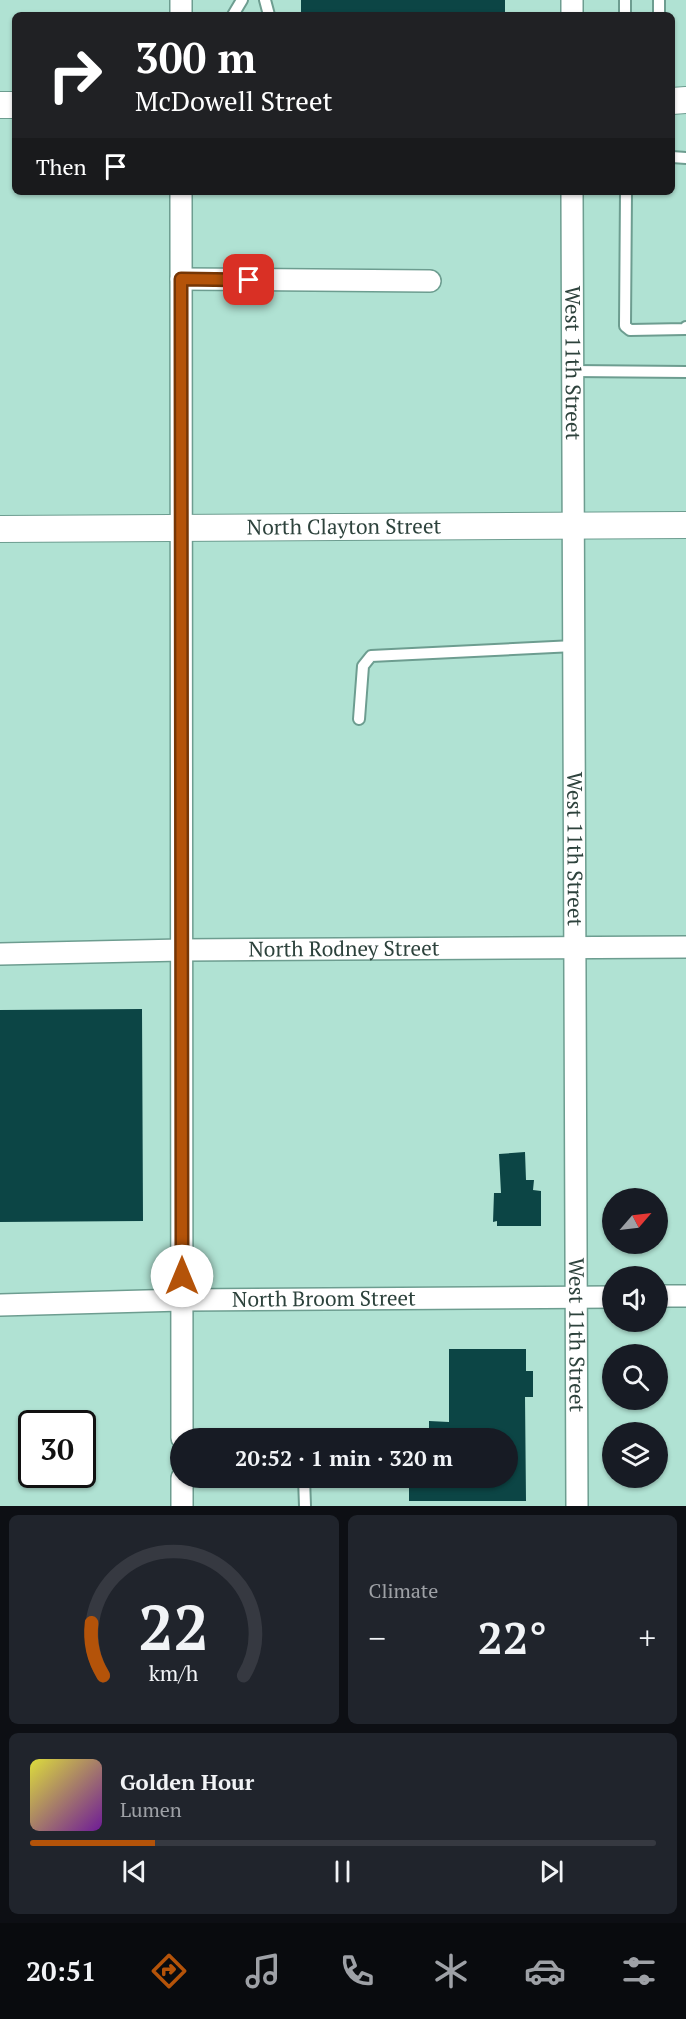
<!DOCTYPE html>
<meta charset="utf-8">
<style>
body{margin:0;font-family:"PT Serif",serif;background:#20242c;color:#f1f3f6;height:100vh;display:flex;flex-direction:column;font-size:22px;white-space:nowrap}
*{box-sizing:border-box;margin:0}
p{font-size:20px;color:#9ea1a6}
.icon{flex:none;width:33px;height:33px;fill:none;stroke:currentColor;stroke-width:2;stroke-linecap:round;stroke-linejoin:round}
.map{position:relative;height:1506px;overflow:hidden}
.sheet{display:flex;flex-direction:column;gap:9px;padding:9px;background:#0d0f14;flex:1}
.sheet>*{flex:none}
.banner{position:absolute;left:12px;top:12px;width:663px;height:183px;border-radius:9px;box-shadow:0 2px 4px #0004;background:#202124;color:#fff;overflow:hidden}
.needle{width:39px;rotate:62deg}
.controls{position:absolute;left:602px;top:1188px;display:grid;gap:12px}
.controls a{display:grid;place-items:center;width:66px;height:66px;border-radius:50%;background:#171b24;box-shadow:0 2px 4px #0004;font-size:30px}
.speed{position:absolute;left:18px;top:1410px;display:flex;gap:12px;font-size:30px;font-weight:700;text-align:center}
.speed>*{display:grid;place-content:center;width:78px;height:78px;border-radius:50%;background:#171b24;box-shadow:0 2px 4px #0004;line-height:1}
.speed .limit{border:3px solid #111;border-radius:9px;background:#fff;color:#111}
.pin{position:absolute;display:grid;place-items:center;width:51px;height:51px;color:#fff;margin:-26px;border-radius:12px;box-shadow:0 3px 9px #0006}
.me{position:absolute;width:66px;margin:-33px;rotate:0deg;stroke-linejoin:round;filter:drop-shadow(0 0 4px #0008)}
.turn{display:flex;align-items:center;gap:21px;height:126px;padding:0 24px;font-size:27px}
.turn .icon{width:78px;height:78px;stroke-width:2.5}
.turn b{display:block;font-size:42px;line-height:51px}
.then{display:flex;align-items:center;height:57px;padding:0 24px;background:#0003;gap:12px;font-size:22px}
.big{font-size:45px;font-weight:700;line-height:1.1}
.sheet .tile{flex:1;display:flex;flex-direction:column;justify-content:center;gap:9px;min-width:0;padding:0 21px;border-radius:9px;background:#20242c}
.sheet .dial{align-items:center;gap:0}
.dial svg{height:156px;overflow:visible;fill:none;stroke:#363941;stroke-width:7;stroke-linecap:round;text-anchor:middle}
.dial text{fill:#f1f3f6;stroke:none}
.song{display:flex;align-items:center;gap:18px}
.cover{width:72px;height:72px;border-radius:9px;background:linear-gradient(135deg,hsl(60 70% 55%),hsl(280 70% 35%))}
.played{height:6px;border-radius:3px;background:linear-gradient(90deg,#b45309 20%,#363941 20%)}
.keys{display:flex;justify-content:space-around;direction:ltr}
.heat{display:flex;justify-content:space-between;align-items:center;font-size:33px;direction:ltr}
.sheet .tiles{flex:1;display:grid;gap:9px;grid-template-columns:1fr 1fr}
.tile:last-child{grid-column:span 2}
.trip{position:absolute;left:170px;top:1428px;width:348px;height:60px;border-radius:30px;background:#171b24;box-shadow:0 2px 4px #0004;font-weight:700;line-height:60px;text-align:center}
.tabs{display:flex;height:96px;justify-content:space-around;align-items:center;background:#090b0e;color:#9ea1a6}
.tabs .icon{width:42px;height:42px}
.tabs .selected{color:#b45309}
.tabs b{font-size:27px;color:#f1f3f6}
.map>svg:first-child{display:block}
.building{fill:#0c4545}
.lines{fill:none;stroke-linecap:round;stroke-linejoin:round}
.service-casing{stroke:#6d9d90;stroke-width:14}
.minor-casing{stroke:#6d9d90;stroke-width:24}
.tertiary-casing{stroke:#6d9d90;stroke-width:28}
.service{stroke:#fff;stroke-width:10}
.minor{stroke:#fff;stroke-width:21}
.tertiary{stroke:#fff;stroke-width:26}
.route-casing{stroke:#753606;stroke-width:15}
.route{stroke:#b45309;stroke-width:10}
.labels{text-anchor:middle;stroke-width:6;stroke-linejoin:round;paint-order:stroke}
.street-label{font-size:21px;fill:#2d423c;stroke:#b0e2d3}
</style>
<div class="map">
<svg width="686" height="1506" viewBox="0 0 686 1506">
<rect width="100%" height="100%" fill="#b0e2d3"/>
<path class="building" d="M301,0H505V15H301Z
M142,1009L143,1221L0,1222V1010Z
M525,1152L526,1180H534L533,1190L541,1191V1226H497V1221L493,1222L494,1193H501L499,1154Z
M449,1349H526V1371H533V1397H525L526,1501H409V1478H507V1438H409V1432H429V1421L449,1422Z"/>
<g class="lines">
<defs>
<path id="service" d="M265,0L269,15
M659,0V15
M233,15L242,0
M625,15V0
M672,157L686,158
M626,192L625,326L630,330L685,329L686,327
M573,371L686,372
M359,719L363,666L371,656L574,646
M304,1478L305,1506"/>
<g id="minor">
<path d="M181,0V15"/>
<path d="M572,0V15"/>
<path d="M181,192L182,1438"/>
<path id="s1" d="M572,192L577,1506"/>
<path d="M181,279L430,281"/>
<path id="s2" d="M0,954L181,950L686,947"/>
<path d="M657,1296H686"/>
<path id="s3" d="M0,1305L182,1300L612,1297"/>
<path d="M182,1478V1506"/>
</g>
<g id="tertiary">
<path d="M672,101L686,100"/>
<path d="M0,105H15"/>
<path id="s4" d="M0,529L686,525"/>
</g>
</defs>
<use href="#service" class="service-casing"/>
<use href="#minor" class="minor-casing"/>
<use href="#tertiary" class="tertiary-casing"/>
<use href="#service" class="service"/>
<use href="#minor" class="minor"/>
<use href="#tertiary" class="tertiary"/>
</g>
<g class="lines">
<defs>
<path id="route" d="M182,1276L181,279L249,280"/>
</defs>
<use href="#route" class="route-casing"/>
<use href="#route" class="route"/>
</g>
<g class="labels">
<g class="street-label">
<text dy="7" stroke="none"><textPath href="#s1" startOffset="171">West 11th Street</textPath></text>
<text dy="7" stroke="none"><textPath href="#s4" startOffset="344">North Clayton Street</textPath></text>
<text dy="7" stroke="none"><textPath href="#s1" startOffset="657">West 11th Street</textPath></text>
<text dy="7" stroke="none"><textPath href="#s2" startOffset="344">North Rodney Street</textPath></text>
<text dy="7" stroke="none"><textPath href="#s3" startOffset="324">North Broom Street</textPath></text>
<text dy="7" stroke="none"><textPath href="#s1" startOffset="1143">West 11th Street</textPath></text>
</g>
</g>
</svg>
<div class="controls">
<a><svg class="needle" viewBox="-14 -14 28 28"><path d="M0-13l5 13h-10z" fill="#e53935"/><path d="M0 13l5-13h-10z" fill="#9ea1a6"/></svg></a>
<a><svg class="icon" aria-label="sound" viewBox="0 0 24 24"><path d="M4 9h4l5-4v14l-5-4H4zM17 9q2 3 0 6"/></svg></a>
<a><svg class="icon" aria-label="search" viewBox="0 0 24 24"><circle cx="10" cy="10" r="6"/><path d="M15 15l6 6"/></svg></a>
<a><svg class="icon" aria-label="layers" viewBox="0 0 24 24"><path d="M12 4l9 5-9 5-9-5zM3 14l9 5 9-5"/></svg></a>
</div>
<div class="speed"><div class="limit">30</div></div>
<div class="pin" style="left:249px;top:280px;background:#d93025"><svg class="icon" aria-label="arrive" viewBox="0 0 24 24"><path d="M6 21V4h12l-3 4 3 4H6"/></svg></div>
<svg class="me" style="left:182px;top:1276px" viewBox="-20 -20 40 40"><circle r="19" fill="#fff"/><path d="M0-13L10 11 0 6-10 11z" fill="#b45309"/></svg>
<div class="trip">20:52 · 1 min · 320 m</div>
<div class="banner">
<div class="turn"><svg class="icon" aria-label="right" viewBox="0 0 24 24"><path d="M7 20v-9h11M14 6l5 5-5 5"/></svg><div><b>300 m</b>McDowell Street</div></div>
<div class="then">Then<svg class="icon" aria-label="arrive" viewBox="0 0 24 24"><path d="M6 21V4h12l-3 4 3 4H6"/></svg></div>
</div>
</div>
<section class="sheet">
<div class="tiles">
<div class="tile dial"><svg viewBox="0 0 100 80">
<path d="M14 69A42 42 0 1 1 86 69"/>
<path d="M14 69A42 42 0 0 1 8 42" stroke="#b45309"/>
<text x="50" y="56" font-size="32" font-weight="700">22</text>
<text x="50" y="72" font-size="11">km/h</text>
</svg></div>
<div class="tile"><p>Climate</p>
<div class="heat"><a>−</a><b class="big">22°</b><a>+</a></div>
</div>
<div class="tile">
<div class="song"><i class="cover"></i><div><b>Golden Hour</b><p>Lumen</p></div></div>
<div class="played"></div>
<div class="keys"><svg class="icon" aria-label="previous" viewBox="0 0 24 24"><path d="M18 5L8 12l10 7zM5 5v14"/></svg><svg class="icon" aria-label="pause" viewBox="0 0 24 24"><path d="M8 5v14M16 5v14"/></svg><svg class="icon" aria-label="next" viewBox="0 0 24 24"><path d="M6 5l10 7-10 7zM19 5v14"/></svg></div>
</div>
</div>
</section>
<nav class="tabs">
<b>20:51</b>
<svg class="icon selected" aria-label="directions" viewBox="0 0 24 24"><path d="M12 3l9 9-9 9-9-9zM9 14v-3h6M13 9l2 2-2 2"/></svg>
<svg class="icon" aria-label="music" viewBox="0 0 24 24"><path d="M9 18V5l10-2v13"/><circle cx="6" cy="18" r="3"/><circle cx="16" cy="16" r="3"/></svg>
<svg class="icon" aria-label="phone" viewBox="0 0 24 24"><path d="M5 4h4l2 5-3 2q2 4 5 5l2-3 5 2v4C11 20 4 13 5 4z"/></svg>
<svg class="icon" aria-label="climate" viewBox="0 0 24 24"><path d="M12 3v18M4 7l16 10M4 17L20 7"/></svg>
<svg class="icon" aria-label="car" viewBox="0 0 24 24"><path d="M5 17H2v-5l4-1 3-4h7l3 4 3 1v5h-3M9 17h6M6 11h13"/><circle cx="7" cy="17" r="2"/><circle cx="17" cy="17" r="2"/></svg>
<svg class="icon" aria-label="filters" viewBox="0 0 24 24"><path d="M4 7h16M4 17h16"/><circle cx="9" cy="7" r="2"/><circle cx="15" cy="17" r="2"/></svg>
</nav>
